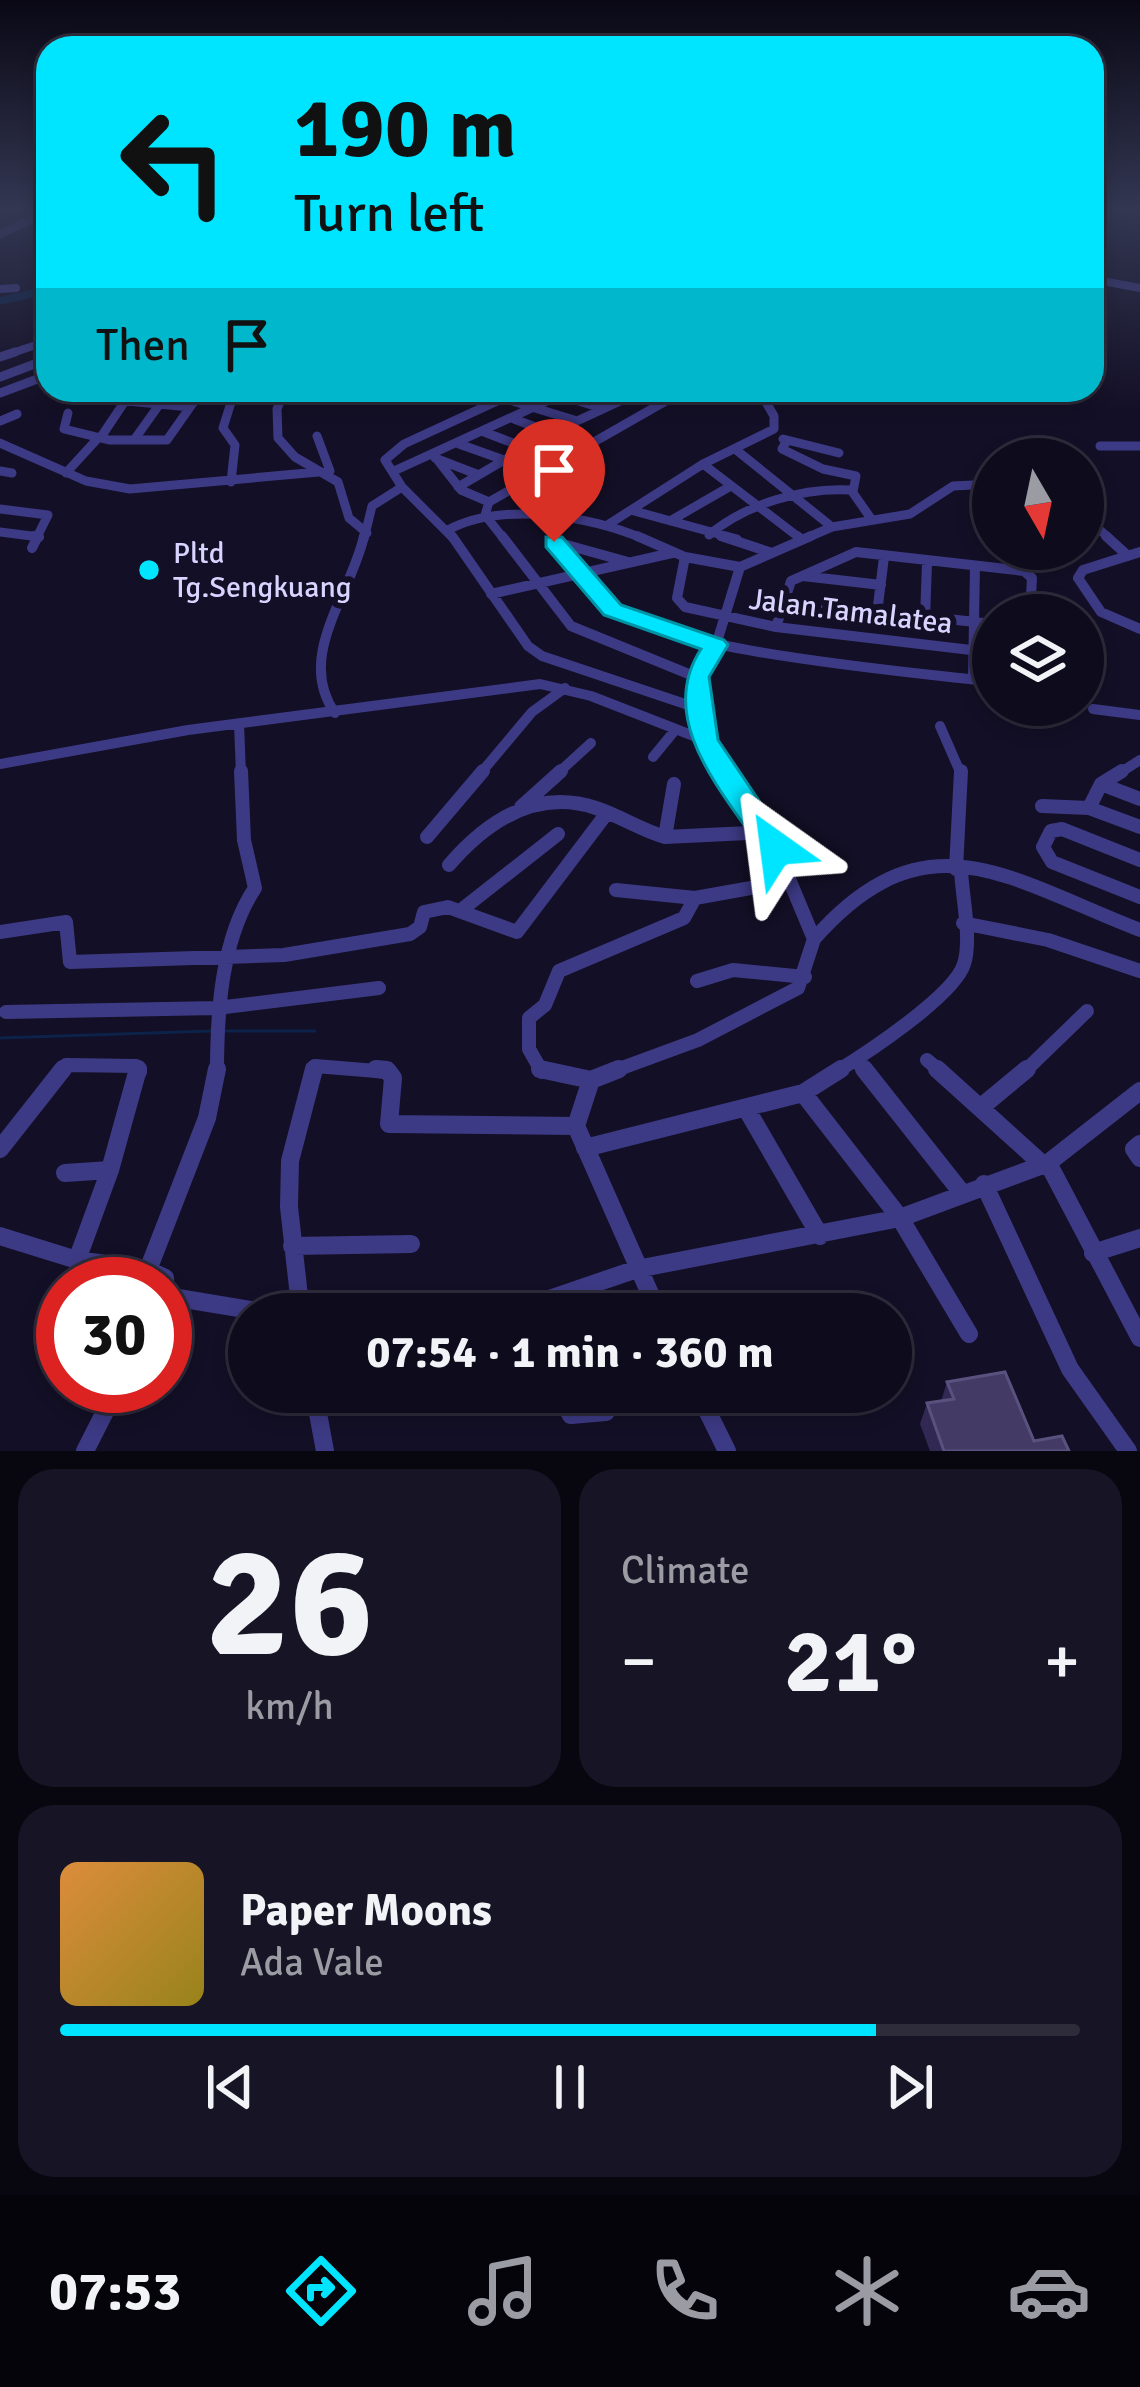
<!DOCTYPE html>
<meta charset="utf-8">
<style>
body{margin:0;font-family:Signika,sans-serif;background:#171425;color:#f1f3f6;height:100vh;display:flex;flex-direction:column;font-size:45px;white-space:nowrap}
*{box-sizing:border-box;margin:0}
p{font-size:39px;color:#9b9ba3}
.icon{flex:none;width:66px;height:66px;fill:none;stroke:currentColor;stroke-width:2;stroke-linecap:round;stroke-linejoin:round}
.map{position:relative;height:1451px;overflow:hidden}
.panel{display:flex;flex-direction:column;gap:18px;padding:18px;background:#08060f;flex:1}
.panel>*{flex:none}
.top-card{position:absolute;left:36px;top:36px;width:1068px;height:366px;border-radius:36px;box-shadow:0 6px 18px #0003,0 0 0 3px #2e2b3b;background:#00e5ff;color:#111;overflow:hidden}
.needle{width:78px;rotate:171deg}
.controls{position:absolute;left:972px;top:438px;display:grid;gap:24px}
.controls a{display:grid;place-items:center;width:132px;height:132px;border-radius:50%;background:#0e0b1c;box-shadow:0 6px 18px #0003,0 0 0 3px #2e2b3b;font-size:60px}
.speed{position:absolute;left:36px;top:1257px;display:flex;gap:24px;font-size:60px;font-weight:700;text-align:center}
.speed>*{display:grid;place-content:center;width:156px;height:156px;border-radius:50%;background:#0e0b1c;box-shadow:0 6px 18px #0003,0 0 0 3px #2e2b3b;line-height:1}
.speed .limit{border:18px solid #d22;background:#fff;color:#111}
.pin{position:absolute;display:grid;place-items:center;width:102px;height:102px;color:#fff;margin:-123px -51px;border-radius:50% 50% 50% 0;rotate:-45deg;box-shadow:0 0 12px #0007}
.pin .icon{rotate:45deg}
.me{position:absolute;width:132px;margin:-66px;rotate:329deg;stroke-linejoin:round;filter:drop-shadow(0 0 9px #0008)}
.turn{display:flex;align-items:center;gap:42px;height:252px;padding:0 60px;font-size:54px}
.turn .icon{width:156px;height:156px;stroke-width:2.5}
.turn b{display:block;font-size:84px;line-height:102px}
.then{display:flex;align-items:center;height:114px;padding:0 60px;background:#0003;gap:24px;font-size:45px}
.big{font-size:90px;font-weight:700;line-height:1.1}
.panel .tile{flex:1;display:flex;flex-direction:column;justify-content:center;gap:18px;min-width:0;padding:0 42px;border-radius:36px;background:#171425}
.panel .dial{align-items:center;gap:0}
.dial b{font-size:156px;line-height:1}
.song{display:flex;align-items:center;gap:36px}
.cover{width:144px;height:144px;border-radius:18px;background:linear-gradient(135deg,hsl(30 70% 55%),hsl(50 70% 35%))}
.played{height:12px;border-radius:6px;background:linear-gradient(90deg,#00e5ff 80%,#2e2b3b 80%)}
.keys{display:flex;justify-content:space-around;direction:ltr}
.heat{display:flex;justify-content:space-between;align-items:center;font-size:66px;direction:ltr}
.panel .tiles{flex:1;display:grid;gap:18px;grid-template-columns:1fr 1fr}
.tile:last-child{grid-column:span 2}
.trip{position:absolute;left:228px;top:1293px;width:684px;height:120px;border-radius:60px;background:#0e0b1c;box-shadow:0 6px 18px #0003,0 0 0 3px #2e2b3b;font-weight:700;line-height:120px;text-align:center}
.menu{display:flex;height:192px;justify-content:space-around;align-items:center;background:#06040b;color:#9b9ba3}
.menu .icon{width:84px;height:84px}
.menu .active{color:#00e5ff}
.menu b{font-size:54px;color:#f1f3f6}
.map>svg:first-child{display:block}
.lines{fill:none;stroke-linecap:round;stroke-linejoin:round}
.stream{stroke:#0c2248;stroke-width:3}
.river{fill:#0c2248;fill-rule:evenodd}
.street-far4{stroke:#3d3a85;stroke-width:8}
.street-far3{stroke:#3d3a85;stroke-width:9}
.street-far2{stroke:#3d3a85;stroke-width:10}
.street-far1{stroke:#3d3a85;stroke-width:14}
.street{stroke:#3d3a85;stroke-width:18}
.wall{fill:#312854}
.building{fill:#433a66;stroke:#5a527e;stroke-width:3}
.route{fill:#00e5ff;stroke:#0095a6;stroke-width:3}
.poi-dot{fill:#00e5ff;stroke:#130f26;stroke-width:4.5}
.labels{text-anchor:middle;stroke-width:12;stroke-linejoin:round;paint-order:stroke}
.poi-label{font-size:30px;fill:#d9d4ff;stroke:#130f26;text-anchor:start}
.street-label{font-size:30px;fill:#d9d4ff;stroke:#130f26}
</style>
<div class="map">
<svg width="1140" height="1451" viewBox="0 0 1140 1451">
<rect width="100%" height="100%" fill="#130f26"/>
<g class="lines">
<path class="stream" d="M226,1031H315
M0,1038L211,1031"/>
<path class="river" d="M48,286V294L0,305V297Z"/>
<path class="street-far4" d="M0,234L48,212
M1092,279L1140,288
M0,289L16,288
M6,355L48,341"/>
<path class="street-far3" d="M0,357L15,352
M0,377L48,359
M83,390L75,396L190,407
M163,390L283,393
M285,390L277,409L278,438L295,457L338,482L349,518L367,533
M659,390L676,397
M0,393L48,375
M560,395L601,408
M506,399L577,421
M68,413L64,429L109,440H167L200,393
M514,419L551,433
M0,421L17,414
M484,432L526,448
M101,437L123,404
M783,439L839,453
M134,440L159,405
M787,440L782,449L823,469L856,476L853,492
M0,443L86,481L130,489L330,471L317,436
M459,444L504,460
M1100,446H1140
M735,449L832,527
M435,458L479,475
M436,458L461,490L489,502
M703,464L801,539
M0,471L12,473
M394,471L571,390
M66,473L99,437
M231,482L235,445L223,428L233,396
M458,487L551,433L644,390
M0,509L48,515L36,539
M634,511L737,539
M485,515L504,539
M485,515L489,502L685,390
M1083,515L1110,539
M670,521L729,487
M609,524L703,464L774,429V416L759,390
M448,530C502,501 589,516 644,539
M0,532L39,537
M709,535C746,504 803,487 851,490L872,520
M364,539L372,506L402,487
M454,539L402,487L385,460L404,444L521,390
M557,539L540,517L545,506L579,485
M804,539L832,527L910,514L953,486L993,484"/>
<path class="street-far2" d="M34,536L39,537
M452,536L528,646L542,656L697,708
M502,536L571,626L696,677
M554,536C570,558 585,585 604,603C655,651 915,672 993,682
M637,536L685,557L740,567L811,536
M721,536L769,552
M797,536L802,540
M1106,536L1128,556
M556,542L628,562
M32,548L38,536
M1140,552L1083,570L1078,578L1101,612L1140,629
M685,557L677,598L685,607L776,627L971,650
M803,576L881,585
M491,594L672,553
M785,601L993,624
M877,613L884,557
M925,619L927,563
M776,627L791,581L856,552L1024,571L1032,578L1030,615
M973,679L975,566
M1093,709L1140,715
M335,713C295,656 351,595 364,536
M239,724L241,774
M940,726L961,774
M653,757L676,729
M0,764L188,730L540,684L591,696L704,740
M480,774L532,712L565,688
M557,774L591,743
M727,774L704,740L696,677L716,645L740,567
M1118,774L1140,760"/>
<path class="street-far1" d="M674,784L665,837L767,832
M1101,784L1140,799
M1042,806L1089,808L1101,784L1122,771
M521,807L561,771
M1089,808L1140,827
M427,837L483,771
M1140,860L1062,829L1051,831L1043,847L1052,862L1140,897
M449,865C487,821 536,788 596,808C620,816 641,830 665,837
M956,869L961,771
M616,890L695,898
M460,911L558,834
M963,923L1048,940L1140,971
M0,932L66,922L70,962L284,955L410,934L420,927L424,912L448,907L517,932L607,813
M814,939C926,812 1008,879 1140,930
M697,981L733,970L805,977
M6,1012L217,1008L379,988
M855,1060L867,1072
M927,1060L941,1072
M60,1072L66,1065L136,1066L140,1072
M217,1072C217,1013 221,939 255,888L244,840L241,771
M313,1072L315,1066L389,1072
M542,1072L529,1049V1018L545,1005L559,971L684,918L695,898L789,881
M611,1072L698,1040L798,988L814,939L776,848L725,771
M836,1072C865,1054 954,996 964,964C972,939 962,896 961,870
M1024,1072L1087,1011"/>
<path class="street" d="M376,1069L387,1070L393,1078L389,1124L576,1126
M540,1069L591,1080
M619,1069L591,1080L576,1126L659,1314
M864,1069L962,1193
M937,1069L1041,1163
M803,1093L900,1218L969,1334
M746,1108L820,1236
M980,1108L1027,1069
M1140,1144L1134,1149L1140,1158
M585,1148L803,1093L841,1069
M0,1149L63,1069
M1048,1163L1140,1338
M65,1173L110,1170L138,1069
M984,1184L1070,1369L1128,1451
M0,1236L77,1260L148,1270
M292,1246L411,1244
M1093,1253L1140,1238
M77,1260L110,1170
M166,1296L275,1314
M165,1297V1278L148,1270L207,1118L217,1069
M301,1314L289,1207L290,1161L314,1069
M379,1314L390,1304L412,1299L468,1312L526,1307L637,1269L900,1218L1048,1163L1140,1091
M314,1392L325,1451
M462,1392H518
M557,1392L571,1415L606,1412
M698,1392L727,1451
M85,1451L118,1386"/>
</g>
<path class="wall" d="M947,1382L1034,1441L1069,1451H930L920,1424L927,1403L941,1401Z"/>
<path class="building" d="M1005,1372L1034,1441L1062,1436L1069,1451H944L927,1403L954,1399L947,1382Z"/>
<linearGradient id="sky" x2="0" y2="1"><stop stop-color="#0a0815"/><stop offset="0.51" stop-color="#333752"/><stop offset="1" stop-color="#333752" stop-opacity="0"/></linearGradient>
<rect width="1140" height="412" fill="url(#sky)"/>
<path class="route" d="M546,537H562L621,605L724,640L728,645L709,677L718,740L791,848L787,855H765C725,794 654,721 701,649L604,615L546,547Z"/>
<circle class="poi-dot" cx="149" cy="570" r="12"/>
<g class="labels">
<g class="poi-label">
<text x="173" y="563">Pltd<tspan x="173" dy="34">Tg.Sengkuang</tspan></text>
</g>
<g class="street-label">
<text transform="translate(851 611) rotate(7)" y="10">Jalan.Tamalatea</text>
</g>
</g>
</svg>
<div class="controls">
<a><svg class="needle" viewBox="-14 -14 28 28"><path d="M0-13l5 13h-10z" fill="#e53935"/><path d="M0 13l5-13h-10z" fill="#9b9ba3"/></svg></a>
<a><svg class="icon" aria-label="layers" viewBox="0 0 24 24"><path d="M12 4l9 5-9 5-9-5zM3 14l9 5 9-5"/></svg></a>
</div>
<div class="speed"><div class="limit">30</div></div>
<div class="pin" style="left:554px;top:542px;background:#d93025"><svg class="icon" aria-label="arrive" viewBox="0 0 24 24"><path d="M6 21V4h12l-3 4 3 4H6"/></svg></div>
<svg class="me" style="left:776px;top:848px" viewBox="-20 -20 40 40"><path d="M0-17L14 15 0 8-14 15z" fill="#00e5ff" stroke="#fff" stroke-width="4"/></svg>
<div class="trip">07:54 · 1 min · 360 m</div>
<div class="top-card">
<div class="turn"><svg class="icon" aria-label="left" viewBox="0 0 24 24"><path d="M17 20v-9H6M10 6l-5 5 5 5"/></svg><div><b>190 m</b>Turn left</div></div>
<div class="then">Then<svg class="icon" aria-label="arrive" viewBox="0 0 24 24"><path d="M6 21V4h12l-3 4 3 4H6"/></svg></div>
</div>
</div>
<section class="panel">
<div class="tiles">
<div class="tile dial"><b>26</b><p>km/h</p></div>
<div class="tile"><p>Climate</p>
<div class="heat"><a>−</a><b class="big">21°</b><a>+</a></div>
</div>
<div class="tile">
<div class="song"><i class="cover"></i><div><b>Paper Moons</b><p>Ada Vale</p></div></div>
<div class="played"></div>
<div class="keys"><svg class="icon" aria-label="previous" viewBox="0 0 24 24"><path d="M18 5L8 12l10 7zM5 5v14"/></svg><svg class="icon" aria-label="pause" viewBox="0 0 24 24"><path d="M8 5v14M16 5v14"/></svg><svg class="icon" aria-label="next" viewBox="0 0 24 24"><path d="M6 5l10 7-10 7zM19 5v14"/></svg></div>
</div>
</div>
</section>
<nav class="menu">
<b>07:53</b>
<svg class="icon active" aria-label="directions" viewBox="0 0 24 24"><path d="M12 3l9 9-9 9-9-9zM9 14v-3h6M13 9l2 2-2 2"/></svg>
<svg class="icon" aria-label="music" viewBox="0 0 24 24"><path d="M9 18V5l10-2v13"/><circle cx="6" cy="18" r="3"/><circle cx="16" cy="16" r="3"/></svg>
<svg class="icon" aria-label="phone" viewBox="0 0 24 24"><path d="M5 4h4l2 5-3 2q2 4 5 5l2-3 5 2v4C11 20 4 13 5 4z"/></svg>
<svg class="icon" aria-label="climate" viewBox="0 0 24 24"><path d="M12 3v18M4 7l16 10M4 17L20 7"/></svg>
<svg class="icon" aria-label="car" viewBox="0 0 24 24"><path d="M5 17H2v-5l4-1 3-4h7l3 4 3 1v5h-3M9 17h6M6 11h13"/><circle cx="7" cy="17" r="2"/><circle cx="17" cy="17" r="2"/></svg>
</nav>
